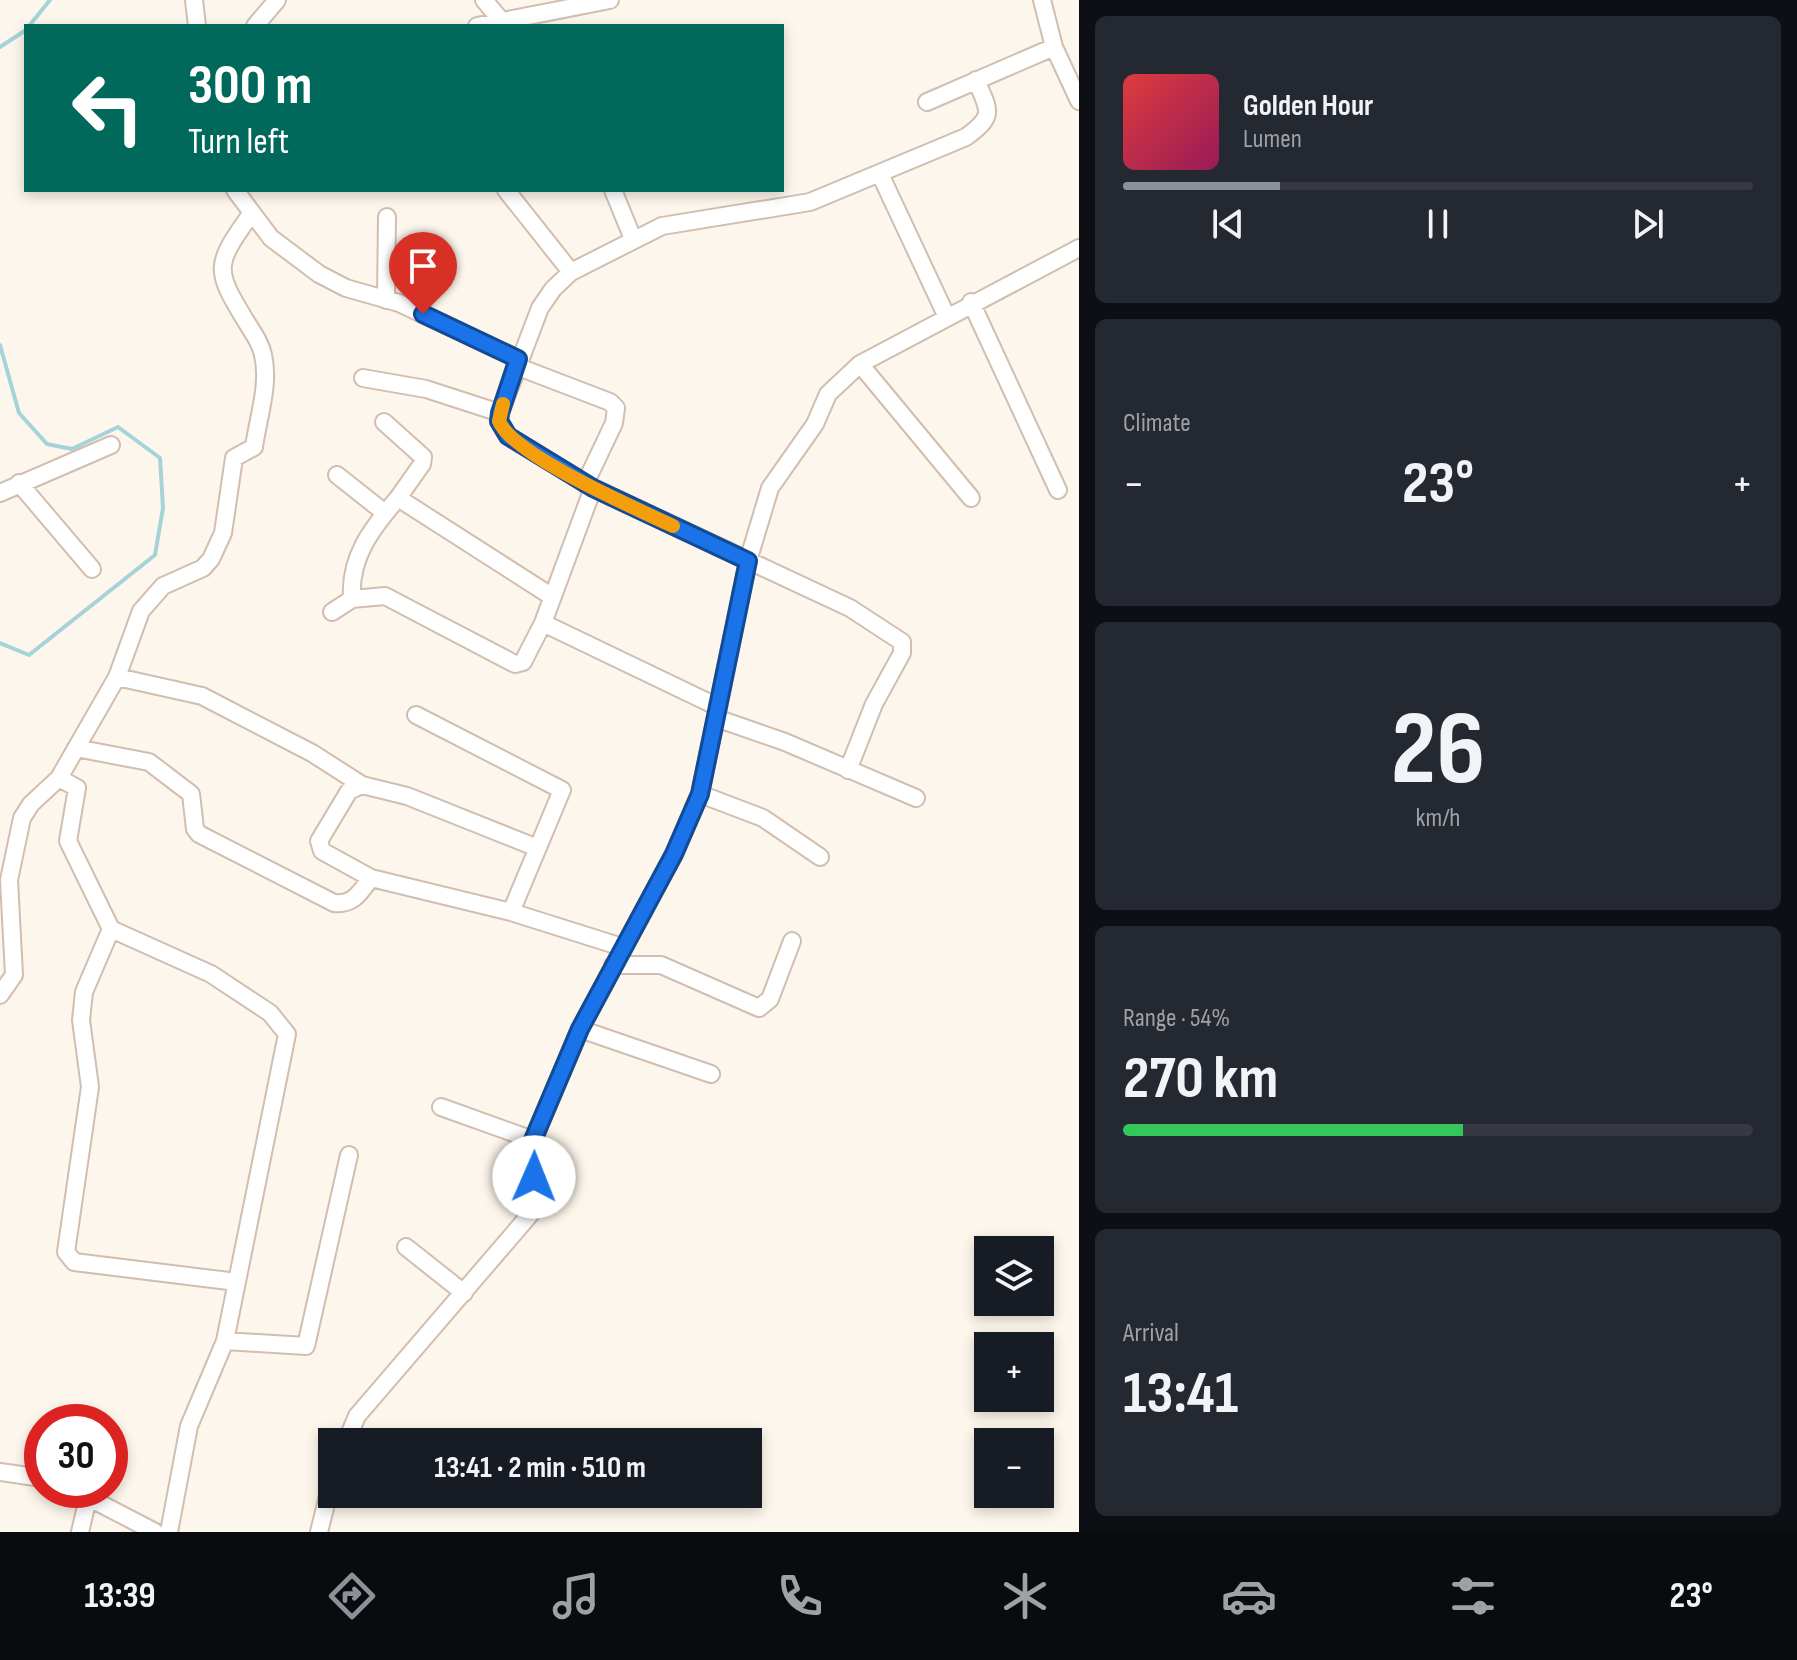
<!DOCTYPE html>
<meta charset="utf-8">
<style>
body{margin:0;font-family:"Sofia Sans Condensed",sans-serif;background:#242831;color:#f1f3f6;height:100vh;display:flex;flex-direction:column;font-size:30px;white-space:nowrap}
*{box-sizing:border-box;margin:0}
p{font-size:26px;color:#9ea1a6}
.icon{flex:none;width:44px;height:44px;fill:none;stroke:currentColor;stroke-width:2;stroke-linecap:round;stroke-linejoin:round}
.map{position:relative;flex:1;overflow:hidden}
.sheet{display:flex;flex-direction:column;gap:16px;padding:16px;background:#0d0f14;width:718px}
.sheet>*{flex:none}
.banner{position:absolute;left:24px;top:24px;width:760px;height:168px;border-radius:0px;box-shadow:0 4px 12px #0003;background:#00695c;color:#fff;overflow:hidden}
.buttons{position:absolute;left:974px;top:1236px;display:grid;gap:16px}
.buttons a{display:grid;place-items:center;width:80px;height:80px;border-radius:0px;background:#171b24;box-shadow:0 4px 12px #0003;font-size:40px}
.speed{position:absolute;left:24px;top:1404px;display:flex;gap:16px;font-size:40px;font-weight:700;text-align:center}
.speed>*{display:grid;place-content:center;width:104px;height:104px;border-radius:50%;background:#171b24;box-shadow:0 4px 12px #0003;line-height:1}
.speed .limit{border:12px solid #d22;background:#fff;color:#111}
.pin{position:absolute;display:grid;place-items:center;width:68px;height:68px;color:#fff;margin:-82px -34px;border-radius:50% 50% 50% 0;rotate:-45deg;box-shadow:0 0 8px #0007}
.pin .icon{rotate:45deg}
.me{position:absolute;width:88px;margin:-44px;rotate:1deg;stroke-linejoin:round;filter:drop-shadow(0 0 6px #0008)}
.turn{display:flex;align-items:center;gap:28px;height:168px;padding:0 32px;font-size:36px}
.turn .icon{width:104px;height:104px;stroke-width:2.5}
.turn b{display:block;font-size:56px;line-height:68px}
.big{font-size:60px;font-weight:700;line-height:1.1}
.sheet .widget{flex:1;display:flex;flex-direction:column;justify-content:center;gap:12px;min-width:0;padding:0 28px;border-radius:12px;background:#242831}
.sheet .dial{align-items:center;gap:0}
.dial b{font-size:104px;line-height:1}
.song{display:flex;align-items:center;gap:24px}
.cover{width:96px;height:96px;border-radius:12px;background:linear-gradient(135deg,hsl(0 70% 55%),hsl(330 70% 35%))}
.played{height:8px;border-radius:4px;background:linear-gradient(90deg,#8c9099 25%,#363941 25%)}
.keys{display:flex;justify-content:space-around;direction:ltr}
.heat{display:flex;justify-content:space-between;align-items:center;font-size:44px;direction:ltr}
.charge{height:12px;border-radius:6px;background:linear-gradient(90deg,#34c759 54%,#363941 0)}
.trip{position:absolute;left:318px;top:1428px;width:444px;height:80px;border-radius:0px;background:#171b24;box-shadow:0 4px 12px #0003;font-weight:700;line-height:80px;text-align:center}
.tabs{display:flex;height:128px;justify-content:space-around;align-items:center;background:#090b0e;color:#9ea1a6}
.tabs .icon{width:56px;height:56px}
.tabs .active{color:#8c9099}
.tabs b{font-size:36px;color:#f1f3f6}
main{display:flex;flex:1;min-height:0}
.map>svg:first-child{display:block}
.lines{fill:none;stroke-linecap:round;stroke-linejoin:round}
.stream{stroke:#a5d3da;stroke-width:4}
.minor-casing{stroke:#d1beb0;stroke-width:20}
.minor{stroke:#fff;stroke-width:16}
.route-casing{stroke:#114b97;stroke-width:20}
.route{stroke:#1a73e8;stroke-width:14}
.slow{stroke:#f59e0b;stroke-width:14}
</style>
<main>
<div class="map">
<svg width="1079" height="1532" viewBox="0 0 1079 1532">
<rect width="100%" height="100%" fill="#fdf6ec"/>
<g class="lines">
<path class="stream" d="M29,26L50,0
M0,47L26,30
M0,345L19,413L47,444L72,449L118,427L160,458L163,508L155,555L29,655L0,643"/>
<defs>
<path id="minor" d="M194,0L197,26
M484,0L505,25
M1042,0L1054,47L1079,101
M255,26L277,0
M477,26L610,0
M927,102L1054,47
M880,174L946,315
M235,190L271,238L319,274L346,288L399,303L518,359
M506,190L571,272
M613,190L633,239
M386,300L387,217
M971,302L1058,490
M860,364L971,498
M516,366L610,402L616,408L614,423L585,484
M363,378L426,389L500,413
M384,422L423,457L422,464L398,498L551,596
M337,475L385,513
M19,483L92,569
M0,493L111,445
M352,599C349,557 372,528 398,498
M332,612L352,599L385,596L515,664L523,662L543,623L593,488
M543,623L718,707
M117,677L202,696L312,753L362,785L407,796L535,847
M416,715L562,790L511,912
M716,718L785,742L916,798
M76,748L149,762L191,794L195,829L199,834L334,903C354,905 360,892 371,878
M848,770L874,704L902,653V642L850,608L593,488L508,436L499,421L500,413L540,308L553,289L571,272L662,226L810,202L966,137C996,115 989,111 976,80
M59,778L77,788L68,841L111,929L211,974L270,1013L287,1034L225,1341L189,1426L169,1532
M362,785L349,791L319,841L322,851L371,878L511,912L622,947
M700,794L763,818L820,857
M111,929L84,992L81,1020L90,1087L66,1252L74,1262L237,1282
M613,965H661L759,1008L770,999L792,941
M0,995L14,975L9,880L22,818L31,804L59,778L117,677L141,611L163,586L203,568L211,559L223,533L234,458L254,447C258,418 270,384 263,355C261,343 253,333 247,323C214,269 214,266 251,214
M580,1029L711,1074
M441,1107L533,1140
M406,1247L464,1293
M225,1341L306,1346L349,1155
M346,1442L357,1416L533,1211L536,1196L533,1140L580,1029L674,854L700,794L748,561L770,488L815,424L828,394L860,364L1079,248
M0,1472L42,1478
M74,1490L155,1532
M80,1532L88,1498
M319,1532L332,1480"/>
</defs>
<use href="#minor" class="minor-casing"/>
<use href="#minor" class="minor"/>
</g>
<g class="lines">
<defs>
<path id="route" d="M423,314L518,359L500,413L499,421L508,436L593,488L748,561L700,794L674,854L580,1029L533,1140L534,1177"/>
</defs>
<use href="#route" class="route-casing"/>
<use href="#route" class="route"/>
<path class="slow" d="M503,404L499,421C512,455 637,509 673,526"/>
</g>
</svg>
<div class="buttons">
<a><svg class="icon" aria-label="layers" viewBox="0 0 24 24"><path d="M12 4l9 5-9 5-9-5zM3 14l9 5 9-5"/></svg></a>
<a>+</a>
<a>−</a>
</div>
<div class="speed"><div class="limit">30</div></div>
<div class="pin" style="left:423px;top:314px;background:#d93025"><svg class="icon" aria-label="arrive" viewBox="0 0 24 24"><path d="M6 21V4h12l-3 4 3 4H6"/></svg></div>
<svg class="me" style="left:534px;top:1177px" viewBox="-20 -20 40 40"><circle r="19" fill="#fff"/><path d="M0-13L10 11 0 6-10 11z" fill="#1a73e8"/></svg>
<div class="trip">13:41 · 2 min · 510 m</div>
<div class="banner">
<div class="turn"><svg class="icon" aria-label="left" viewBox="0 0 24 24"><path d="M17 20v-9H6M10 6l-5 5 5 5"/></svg><div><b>300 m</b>Turn left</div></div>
</div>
</div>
<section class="sheet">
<div class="widget">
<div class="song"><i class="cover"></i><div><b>Golden Hour</b><p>Lumen</p></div></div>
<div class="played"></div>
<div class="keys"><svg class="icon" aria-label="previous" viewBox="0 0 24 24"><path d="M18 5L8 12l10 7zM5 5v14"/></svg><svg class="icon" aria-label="pause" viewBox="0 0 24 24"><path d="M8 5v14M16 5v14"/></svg><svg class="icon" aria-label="next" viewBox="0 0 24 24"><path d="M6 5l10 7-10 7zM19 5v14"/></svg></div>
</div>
<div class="widget"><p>Climate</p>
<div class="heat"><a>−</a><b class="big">23°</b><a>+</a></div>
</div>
<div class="widget dial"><b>26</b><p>km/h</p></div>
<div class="widget"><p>Range · 54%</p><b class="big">270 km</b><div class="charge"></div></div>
<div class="widget"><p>Arrival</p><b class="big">13:41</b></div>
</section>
</main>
<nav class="tabs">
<b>13:39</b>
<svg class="icon active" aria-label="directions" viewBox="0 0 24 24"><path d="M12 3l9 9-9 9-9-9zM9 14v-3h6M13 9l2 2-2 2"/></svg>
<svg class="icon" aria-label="music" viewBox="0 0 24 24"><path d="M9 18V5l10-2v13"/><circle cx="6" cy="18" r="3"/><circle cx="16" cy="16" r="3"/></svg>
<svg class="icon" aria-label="phone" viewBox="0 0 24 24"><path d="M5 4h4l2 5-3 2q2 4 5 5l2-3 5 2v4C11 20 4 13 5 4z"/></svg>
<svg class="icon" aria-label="climate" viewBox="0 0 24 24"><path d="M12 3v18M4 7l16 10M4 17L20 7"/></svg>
<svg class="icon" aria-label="car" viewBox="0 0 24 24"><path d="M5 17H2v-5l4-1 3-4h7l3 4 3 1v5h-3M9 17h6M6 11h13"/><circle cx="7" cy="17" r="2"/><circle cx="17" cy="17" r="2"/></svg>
<svg class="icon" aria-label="filters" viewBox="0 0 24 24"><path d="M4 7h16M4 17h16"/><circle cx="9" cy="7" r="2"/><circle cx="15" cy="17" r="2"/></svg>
<b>23°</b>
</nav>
